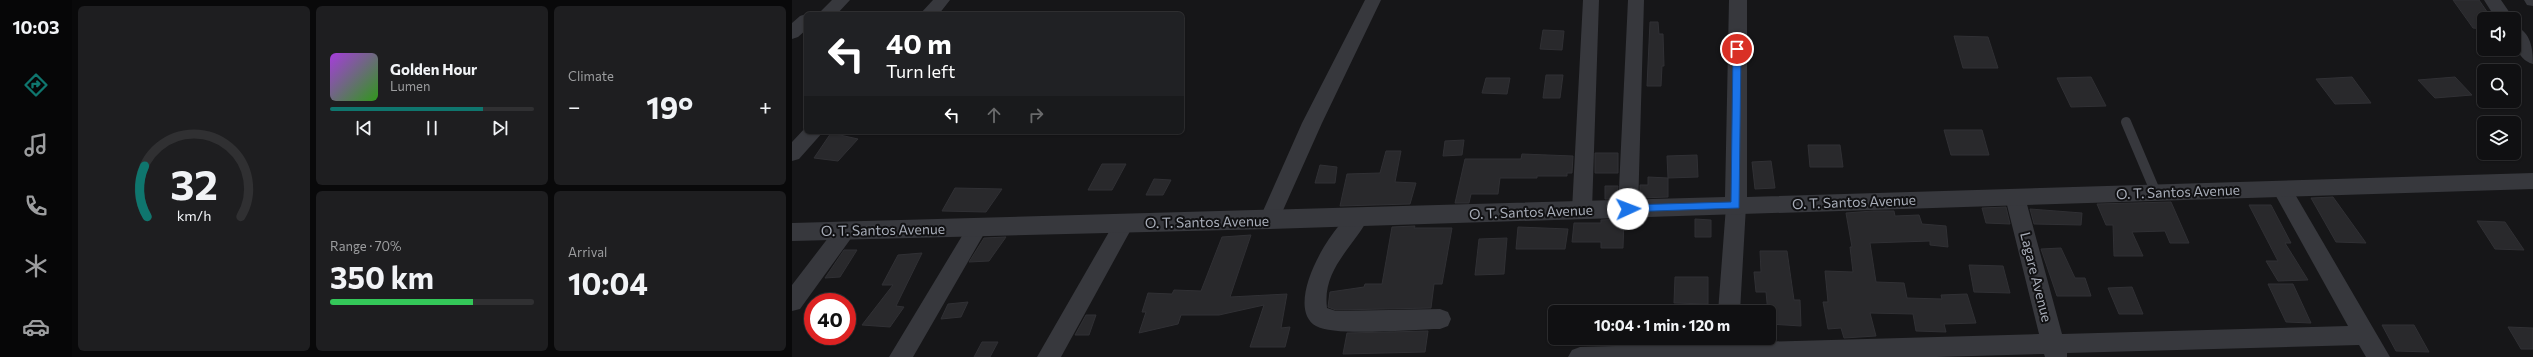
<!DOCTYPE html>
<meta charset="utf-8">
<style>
body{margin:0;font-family:Commissioner,sans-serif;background:#1e1e20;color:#f1f3f6;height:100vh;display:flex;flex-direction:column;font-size:15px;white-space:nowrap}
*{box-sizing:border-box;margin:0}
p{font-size:13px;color:#9c9d9f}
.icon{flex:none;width:22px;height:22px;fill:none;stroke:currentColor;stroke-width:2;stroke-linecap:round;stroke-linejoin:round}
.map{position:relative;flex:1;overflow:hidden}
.panel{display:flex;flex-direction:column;gap:6px;padding:6px;background:#09090a;width:720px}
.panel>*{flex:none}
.hud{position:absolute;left:12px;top:12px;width:380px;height:122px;border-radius:6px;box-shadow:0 1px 3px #0004,0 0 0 1px #303032;background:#202124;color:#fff;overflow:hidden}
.tools{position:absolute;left:1685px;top:12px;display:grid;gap:8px}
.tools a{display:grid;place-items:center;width:44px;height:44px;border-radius:6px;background:#101012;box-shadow:0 1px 3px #0004,0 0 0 1px #303032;font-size:20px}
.speed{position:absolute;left:12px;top:293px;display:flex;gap:8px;font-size:20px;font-weight:700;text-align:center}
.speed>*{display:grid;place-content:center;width:52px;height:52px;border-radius:50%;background:#101012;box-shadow:0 1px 3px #0004,0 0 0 1px #303032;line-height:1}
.speed .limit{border:6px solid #d22;background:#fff;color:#111}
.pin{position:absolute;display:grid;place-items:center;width:34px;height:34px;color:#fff;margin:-17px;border:2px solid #fff;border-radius:50%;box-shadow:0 1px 4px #0007}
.me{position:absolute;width:44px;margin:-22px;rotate:88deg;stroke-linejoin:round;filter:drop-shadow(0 0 3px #0008)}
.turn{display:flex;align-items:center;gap:14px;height:84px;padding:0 16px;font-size:18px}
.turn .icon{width:52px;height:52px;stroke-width:2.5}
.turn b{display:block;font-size:28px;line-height:34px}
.lanes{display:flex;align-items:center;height:38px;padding:0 16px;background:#0003;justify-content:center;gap:20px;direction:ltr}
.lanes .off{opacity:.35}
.big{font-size:30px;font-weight:700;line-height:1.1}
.panel .card{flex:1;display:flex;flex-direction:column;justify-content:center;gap:6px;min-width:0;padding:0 14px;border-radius:6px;background:#1e1e20}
.panel .dial{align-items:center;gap:0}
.dial svg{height:104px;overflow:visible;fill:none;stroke:#303032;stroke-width:7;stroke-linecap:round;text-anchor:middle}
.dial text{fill:#f1f3f6;stroke:none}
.song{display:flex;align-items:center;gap:12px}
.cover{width:48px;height:48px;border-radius:6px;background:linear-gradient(135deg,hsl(280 70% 55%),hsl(110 70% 35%))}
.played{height:4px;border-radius:2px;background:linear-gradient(90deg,#0f766e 75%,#303032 75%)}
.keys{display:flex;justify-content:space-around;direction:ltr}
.heat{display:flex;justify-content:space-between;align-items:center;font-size:22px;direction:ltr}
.charge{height:6px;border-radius:3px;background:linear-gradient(90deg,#34c759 70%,#303032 0)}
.panel .tiles{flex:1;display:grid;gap:6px;grid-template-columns:repeat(3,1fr)}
.card:first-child{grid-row:span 2}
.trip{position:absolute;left:756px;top:305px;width:228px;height:40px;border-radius:6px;background:#101012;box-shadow:0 1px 3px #0004,0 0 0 1px #303032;font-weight:700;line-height:40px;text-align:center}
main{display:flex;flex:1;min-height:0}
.menu{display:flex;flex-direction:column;width:72px;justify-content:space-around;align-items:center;background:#060607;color:#9c9d9f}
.menu .icon{width:28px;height:28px}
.menu .current{color:#0f766e}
.menu b{font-size:18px;color:#f1f3f6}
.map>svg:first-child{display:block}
.building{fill:#29292c;stroke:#303034}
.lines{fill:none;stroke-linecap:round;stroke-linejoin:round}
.service{stroke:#37383d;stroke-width:10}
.minor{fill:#37383d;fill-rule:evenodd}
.tertiary{fill:#37383d;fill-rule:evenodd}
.route{fill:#1a73e8;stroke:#114b97}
.labels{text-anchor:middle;stroke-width:4;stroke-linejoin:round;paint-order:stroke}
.street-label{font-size:14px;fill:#a8adb8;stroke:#111113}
</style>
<main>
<nav class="menu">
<b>10:03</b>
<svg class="icon current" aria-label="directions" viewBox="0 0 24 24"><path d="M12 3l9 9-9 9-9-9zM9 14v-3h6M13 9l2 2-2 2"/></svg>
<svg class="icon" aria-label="music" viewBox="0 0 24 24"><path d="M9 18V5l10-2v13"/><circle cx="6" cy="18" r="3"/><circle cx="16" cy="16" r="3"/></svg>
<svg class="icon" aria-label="phone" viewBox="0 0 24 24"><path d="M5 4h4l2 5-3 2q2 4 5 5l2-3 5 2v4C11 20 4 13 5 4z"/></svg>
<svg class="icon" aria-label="climate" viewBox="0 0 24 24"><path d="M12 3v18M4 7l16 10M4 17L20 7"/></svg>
<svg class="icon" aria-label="car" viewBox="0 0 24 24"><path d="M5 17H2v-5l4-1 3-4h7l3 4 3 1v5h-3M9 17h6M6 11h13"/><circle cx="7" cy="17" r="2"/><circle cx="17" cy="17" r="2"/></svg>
</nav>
<section class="panel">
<div class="tiles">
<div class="card dial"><svg viewBox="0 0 100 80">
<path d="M14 69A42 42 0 1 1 86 69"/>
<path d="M14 69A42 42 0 0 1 12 30" stroke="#0f766e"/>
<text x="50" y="56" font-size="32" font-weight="700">32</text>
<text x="50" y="72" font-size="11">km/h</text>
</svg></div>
<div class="card">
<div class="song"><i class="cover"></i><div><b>Golden Hour</b><p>Lumen</p></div></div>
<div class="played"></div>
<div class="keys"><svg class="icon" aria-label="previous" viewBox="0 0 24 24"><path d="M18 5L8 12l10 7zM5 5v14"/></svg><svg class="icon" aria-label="pause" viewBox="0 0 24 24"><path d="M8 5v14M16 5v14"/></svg><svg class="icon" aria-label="next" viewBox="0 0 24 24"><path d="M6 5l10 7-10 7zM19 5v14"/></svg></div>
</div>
<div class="card"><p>Climate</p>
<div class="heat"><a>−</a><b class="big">19°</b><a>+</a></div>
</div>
<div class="card"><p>Range · 70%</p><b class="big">350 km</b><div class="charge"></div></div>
<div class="card"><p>Arrival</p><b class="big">10:04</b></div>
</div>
</section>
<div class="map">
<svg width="1741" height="357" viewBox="0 0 1741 357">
<rect width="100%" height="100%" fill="#161618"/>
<path class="building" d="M1661,0H1687L1700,19H1692V29L1681,28Z
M858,22H866L867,34H871L872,66H870L869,86H855Z
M751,30L772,31L770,50L748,49Z
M1162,36L1196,37L1206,68H1171Z
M754,75H771L768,98H751Z
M1299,77L1314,106L1279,107L1265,78Z
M1560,77L1579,103L1543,104L1524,79Z
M1663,77L1680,95L1643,98L1626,80Z
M694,78H718L715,94L690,93Z
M1152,130H1190L1197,155H1159Z
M39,133L66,139L46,161L22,158Z
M672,140L670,155L651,156L653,141Z
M1016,145H1048L1051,167H1018Z
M594,151H609L603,182L624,183L618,204L548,206L555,174L588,173Z
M803,153H826V173H803Z
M730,154L781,156L780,173H775V176H745V178H708L706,194H679L677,203H663L673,159H729Z
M905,155L906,177L876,178L875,156Z
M979,161L983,188L963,189L960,162Z
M310,164H334L320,190H296Z
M528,165L545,167L543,183H523Z
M856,177L876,178V197L848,198V185H856Z
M362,179L379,180L371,195H354Z
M813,186H826L825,199H813Z
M163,188L210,189L194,212L150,211Z
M1541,197L1574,243L1544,242L1519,198Z
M1379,202L1397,243H1378L1373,231L1340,232L1351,256H1322L1321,225H1314L1305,204Z
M1457,205H1479L1499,243H1493L1516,280L1486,281L1474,261H1486Z
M1214,207L1218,224L1194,223L1190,208Z
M1238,209L1290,213L1289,225L1242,224Z
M1081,211H1102L1103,216L1127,215L1130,224L1154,226L1156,247L1138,245V241L1078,243L1084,282L1112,283L1115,298L1150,299L1149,295L1175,294L1184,323L1152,324L1154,332L1124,331L1121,314L1078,313L1084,336L1052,338L1049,328L1036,329L1031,302H1036L1033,271L1061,272L1058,247H1060L1054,213Z
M832,219L831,248H809V242H780L782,223H809V220Z
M903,219L919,220V237H903Z
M1685,221L1713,222L1732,250L1703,249Z
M623,226L622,228H660L650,284H642L639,308L544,310L536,307L538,292L572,287L573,284H590L600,227Z
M726,227L776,229L773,249H724Z
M459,235L438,297L495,294L489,328L498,327L493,347H458L472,305L427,315H389L386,324L347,333L354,312H350L356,293L380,294L382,290L409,291L430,237Z
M214,237L197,261L177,262L192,238Z
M715,238L712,274L683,275L687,239Z
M1269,248L1283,278H1293L1299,296H1265L1249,249Z
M52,250H65L48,277L33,278Z
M968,251H995L1002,300H1008L1009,326L977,324L974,292H964L962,272H969Z
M130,253L104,306L112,307L98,327L70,325L101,285H90L106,255Z
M1177,265L1211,266L1218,293L1182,292Z
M883,277H916V304L882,303Z
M1476,284H1501L1519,323L1494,322Z
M1340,287L1351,314H1327L1316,288Z
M176,302L169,317L149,319L156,304Z
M294,315H304L297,335H283Z
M1590,325H1622L1637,352L1604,351Z
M1716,327L1741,328V349H1729Z
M636,331L633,352L551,354L555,333Z
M190,342H206L198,357H182Z"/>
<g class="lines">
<path class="service" d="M1334,122L1364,193"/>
<path class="minor" d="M40,0H58L45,14H26Z
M141,0H158L147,14H128Z
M573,0H589L530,123L484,226L477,228L470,226L467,220L510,123Z
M791,0H807L800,210L797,216L790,218L783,216L780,210Z
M836,0H852L846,209L843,215L836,217L829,215L826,209Z
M1692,0H1709L1722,19H1704Z
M1732,0H1741V6L1735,5Z
M14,14V30L6,37L0,39V23L8,16Z
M1722,26C1739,31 1741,49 1741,64C1724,59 1722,41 1722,26Z
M14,127V132H31L7,159L0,161V142Z
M1490,181L1497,184L1598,357H1574L1567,345L1275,353V357H1253L1252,354L1145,357H776L780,350L788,347L1247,334L1213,197L1216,191L1223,189L1230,191L1233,197L1270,334L1556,326L1480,189L1483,184Z
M944,198L951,200L954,206L948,312H926L934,206L937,200Z
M567,209L574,211L577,217C561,248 530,269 535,308L544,311L648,309L656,312L659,319L656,326L648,329C623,329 542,337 524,326C489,306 543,217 567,209Z
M332,216L339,218L342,224L269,357H245L325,218Z
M186,219L193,221L196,227L121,357H97L179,221Z
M53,223L60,225L63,231L60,237L8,309L0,311V285L46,225Z"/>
<path class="tertiary" d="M937,0H955V197L1741,173V189L477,229L0,241V223L933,197Z"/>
</g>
<path class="route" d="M945,47L949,49L947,208L833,212L832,209L836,205L939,202L941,49Z"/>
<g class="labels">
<g class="street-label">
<text transform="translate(1386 192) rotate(-2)" y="5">O. T. Santos Avenue</text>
<text transform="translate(1062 202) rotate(-2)" y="5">O. T. Santos Avenue</text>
<text transform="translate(739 212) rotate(-2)" y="5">O. T. Santos Avenue</text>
<text transform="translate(415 222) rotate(-1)" y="5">O. T. Santos Avenue</text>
<text transform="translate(91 230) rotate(-1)" y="5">O. T. Santos Avenue</text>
<text transform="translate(1244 277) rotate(76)" y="5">Lagare Avenue</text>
</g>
</g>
</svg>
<div class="tools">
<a><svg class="icon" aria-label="sound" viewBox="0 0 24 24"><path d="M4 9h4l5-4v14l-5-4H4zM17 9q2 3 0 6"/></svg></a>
<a><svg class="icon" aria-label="search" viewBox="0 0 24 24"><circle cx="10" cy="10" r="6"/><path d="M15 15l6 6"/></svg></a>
<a><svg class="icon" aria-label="layers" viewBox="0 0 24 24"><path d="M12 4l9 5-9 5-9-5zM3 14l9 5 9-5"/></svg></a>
</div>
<div class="speed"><div class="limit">40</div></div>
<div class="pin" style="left:945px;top:49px;background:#d93025"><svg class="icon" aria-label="arrive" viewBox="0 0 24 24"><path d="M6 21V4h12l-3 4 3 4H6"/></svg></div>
<svg class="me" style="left:836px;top:209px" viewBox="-20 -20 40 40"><circle r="19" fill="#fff"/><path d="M0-13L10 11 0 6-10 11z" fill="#1a73e8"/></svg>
<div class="trip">10:04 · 1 min · 120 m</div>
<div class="hud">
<div class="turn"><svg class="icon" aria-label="left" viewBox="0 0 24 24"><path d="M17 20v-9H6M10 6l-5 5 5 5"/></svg><div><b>40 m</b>Turn left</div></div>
<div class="lanes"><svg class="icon" aria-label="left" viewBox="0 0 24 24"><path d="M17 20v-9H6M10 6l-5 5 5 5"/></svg><svg class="icon off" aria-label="ahead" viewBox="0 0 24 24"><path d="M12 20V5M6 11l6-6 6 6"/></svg><svg class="icon off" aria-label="right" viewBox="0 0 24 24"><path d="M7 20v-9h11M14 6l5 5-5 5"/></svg></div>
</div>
</div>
</main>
